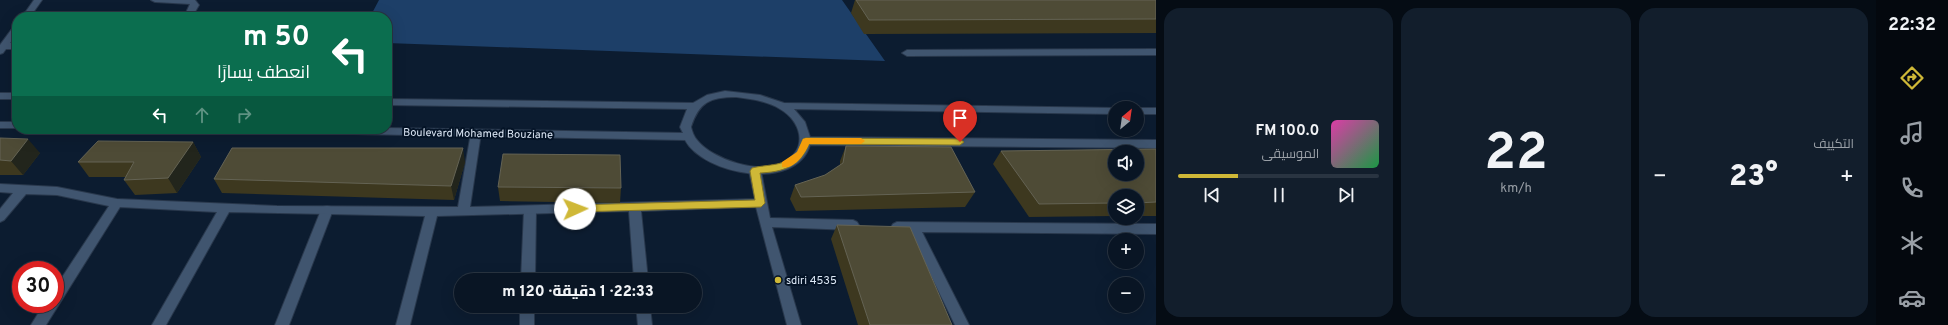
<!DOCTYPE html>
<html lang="ar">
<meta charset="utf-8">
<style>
body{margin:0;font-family:Overpass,Cairo,sans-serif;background:#121e2c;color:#f1f3f6;direction:rtl;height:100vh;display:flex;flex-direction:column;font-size:15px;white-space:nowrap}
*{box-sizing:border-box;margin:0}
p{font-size:13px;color:#999fa6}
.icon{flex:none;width:22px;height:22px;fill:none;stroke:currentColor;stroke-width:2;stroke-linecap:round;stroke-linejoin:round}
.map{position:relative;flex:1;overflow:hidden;direction:ltr}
.sheet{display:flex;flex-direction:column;gap:8px;padding:8px;background:#050c14;width:720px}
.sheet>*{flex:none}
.top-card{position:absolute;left:12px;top:12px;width:380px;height:122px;border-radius:16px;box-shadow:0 4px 16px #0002,0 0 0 1px #293441;direction:rtl;background:#0b6e4f;color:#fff;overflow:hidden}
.needle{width:26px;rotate:29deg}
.fabs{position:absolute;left:1108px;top:101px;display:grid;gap:8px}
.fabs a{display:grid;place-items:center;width:36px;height:36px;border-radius:50%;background:#091524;box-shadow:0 4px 16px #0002,0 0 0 1px #293441;font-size:20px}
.speed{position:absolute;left:12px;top:261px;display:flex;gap:8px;font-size:20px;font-weight:700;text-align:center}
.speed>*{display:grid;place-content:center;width:52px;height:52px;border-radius:50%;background:#091524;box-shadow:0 4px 16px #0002,0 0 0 1px #293441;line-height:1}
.speed .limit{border:6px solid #d22;background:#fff;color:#111}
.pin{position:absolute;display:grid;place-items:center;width:34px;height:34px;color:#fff;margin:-41px -17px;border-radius:50% 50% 50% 0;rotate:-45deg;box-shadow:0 0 4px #0007}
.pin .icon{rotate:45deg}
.me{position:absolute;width:44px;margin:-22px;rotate:88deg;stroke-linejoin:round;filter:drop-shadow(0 0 3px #0008)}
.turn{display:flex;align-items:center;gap:14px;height:84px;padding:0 16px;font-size:18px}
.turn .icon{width:52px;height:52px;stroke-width:2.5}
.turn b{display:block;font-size:28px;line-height:34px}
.lanes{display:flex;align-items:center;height:38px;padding:0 16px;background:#0003;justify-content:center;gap:20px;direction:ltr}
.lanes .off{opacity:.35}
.big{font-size:30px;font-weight:800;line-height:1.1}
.sheet .card{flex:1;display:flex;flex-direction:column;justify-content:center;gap:6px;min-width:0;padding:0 14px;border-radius:16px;background:#121e2c}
.sheet .dial{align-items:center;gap:0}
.dial b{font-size:52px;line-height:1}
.song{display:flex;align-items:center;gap:12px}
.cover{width:48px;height:48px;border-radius:6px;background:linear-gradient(135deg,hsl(320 70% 55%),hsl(140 70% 35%))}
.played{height:4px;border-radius:2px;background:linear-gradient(90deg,#cfb837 30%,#293441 30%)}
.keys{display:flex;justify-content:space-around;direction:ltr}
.heat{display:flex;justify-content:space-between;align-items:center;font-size:22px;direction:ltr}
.sheet .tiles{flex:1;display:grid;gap:8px;grid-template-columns:repeat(3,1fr)}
.trip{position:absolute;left:454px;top:273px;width:248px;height:40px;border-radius:20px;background:#091524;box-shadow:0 4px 16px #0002,0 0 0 1px #293441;font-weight:800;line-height:40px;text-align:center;direction:rtl}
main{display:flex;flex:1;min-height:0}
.dock{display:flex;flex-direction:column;width:72px;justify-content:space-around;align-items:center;background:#04080e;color:#999fa6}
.dock .icon{width:28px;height:28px}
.dock .current{color:#cfb837}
.dock b{font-size:18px;color:#f1f3f6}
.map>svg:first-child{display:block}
.green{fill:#1d3f68}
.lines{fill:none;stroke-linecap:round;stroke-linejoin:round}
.service-casing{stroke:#29384c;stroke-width:2}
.minor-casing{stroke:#29384c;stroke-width:2}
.tertiary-casing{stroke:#29384c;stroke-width:2}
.service{fill:#40556f;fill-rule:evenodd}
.minor{fill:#40556f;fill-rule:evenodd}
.tertiary{fill:#40556f;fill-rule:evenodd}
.wall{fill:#3d381f}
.shaded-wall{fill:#22251c}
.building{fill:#4e4b36;stroke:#646354;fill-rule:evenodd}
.route{fill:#cfb837;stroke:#877824}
.slow{fill:#f59e0b}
.poi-dot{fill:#cfb837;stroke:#041326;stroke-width:1.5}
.labels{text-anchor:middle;stroke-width:4;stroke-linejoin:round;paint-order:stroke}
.street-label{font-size:11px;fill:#dce7f5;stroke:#041326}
.poi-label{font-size:11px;fill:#dce7f5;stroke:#041326;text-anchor:start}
</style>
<main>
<nav class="dock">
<b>22:32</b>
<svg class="icon current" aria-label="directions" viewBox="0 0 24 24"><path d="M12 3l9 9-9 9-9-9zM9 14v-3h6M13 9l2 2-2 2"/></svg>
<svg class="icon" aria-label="music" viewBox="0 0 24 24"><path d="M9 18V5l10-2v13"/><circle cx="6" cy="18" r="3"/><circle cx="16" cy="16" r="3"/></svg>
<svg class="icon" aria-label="phone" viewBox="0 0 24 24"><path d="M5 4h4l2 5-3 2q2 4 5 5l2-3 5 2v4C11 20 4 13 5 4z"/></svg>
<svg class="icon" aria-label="climate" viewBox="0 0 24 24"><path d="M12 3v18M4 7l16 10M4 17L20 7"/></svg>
<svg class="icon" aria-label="car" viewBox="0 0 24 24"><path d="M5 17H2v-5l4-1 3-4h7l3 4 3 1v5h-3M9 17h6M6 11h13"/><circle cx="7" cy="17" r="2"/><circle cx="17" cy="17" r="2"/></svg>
</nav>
<section class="sheet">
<div class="tiles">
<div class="card"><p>التكييف</p>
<div class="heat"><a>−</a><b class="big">23°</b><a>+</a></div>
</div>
<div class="card dial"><b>22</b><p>km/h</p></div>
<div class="card">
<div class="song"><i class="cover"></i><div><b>100.0 FM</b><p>الموسيقى</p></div></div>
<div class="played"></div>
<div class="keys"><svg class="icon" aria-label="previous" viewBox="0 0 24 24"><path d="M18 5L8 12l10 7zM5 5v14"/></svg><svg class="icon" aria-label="pause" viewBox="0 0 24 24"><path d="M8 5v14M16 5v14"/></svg><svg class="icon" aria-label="next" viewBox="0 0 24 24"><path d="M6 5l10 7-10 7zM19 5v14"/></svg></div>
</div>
</div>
</section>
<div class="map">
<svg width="1156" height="325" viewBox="0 0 1156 325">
<rect width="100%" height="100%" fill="#0c1c30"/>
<path class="green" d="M379,0H842L885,61L387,43V17H370Z"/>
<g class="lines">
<defs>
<path id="service" d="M1156,49V55L907,56L902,53L907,50Z
M327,206L331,207L333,210L289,325H275L321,210L323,207Z
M530,206L534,207L536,210L535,280H521L524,210L526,207Z
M520,306H534V325H520Z"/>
<path id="minor" d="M34,0H42L30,17H22Z
M151,0H195L199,5L192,17H184L190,4L155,2Z
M17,25V34L10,43H17V49H6L3,53L0,54V45L14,26Z
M476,130L481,133L470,207L755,199L749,171L755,167L761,171L770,218L853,220L857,222L859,225L857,228L853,230L772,227L801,325H787L756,207L641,211L648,280H634L629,211L437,216L410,325H396L425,216L229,212L166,325H152L217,212L120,207L46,325H31L44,304H55V288L109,206L57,195L26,194L4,220L0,222V209L13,193L0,192V184L57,187L117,199L277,206L458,207L471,133Z
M897,222L1156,224V234L922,232L969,325H955L910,232L893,230L891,227L893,224Z
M636,306H650L652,325H638Z"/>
<path id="tertiary" d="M725,91L760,95L784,103L1116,108L1115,114L794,109L805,122L810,137L1156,140V148L810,145C796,192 704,175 685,140L244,132L239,129L387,128L683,133L680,127L687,109L387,105V99L693,103L707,95ZM736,97C751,99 767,101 780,109C801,121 809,148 784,162C760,175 713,160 697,140C694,137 692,131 691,127C699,102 710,97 736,97Z
M0,93H17V99H0Z
M1136,108H1156V114H1137Z
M0,122H17V128H0Z"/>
</defs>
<use href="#service" class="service-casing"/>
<use href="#minor" class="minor-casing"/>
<use href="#tertiary" class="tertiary-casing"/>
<use href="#service" class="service"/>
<use href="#minor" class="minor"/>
<use href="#tertiary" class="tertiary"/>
</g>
<path class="wall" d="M855,0H1156V33L864,34L851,13Z
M0,138L40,153L23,175H0Z
M193,142L201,157L177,193L135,195L124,180L126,177H89L78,162Z
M846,146L975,192L965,207L796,211L790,199L795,185L825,175L840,165V161Z
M1156,149V216H1137V196H1115V216L1029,217L993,164L1001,151Z
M465,162L454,200L222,193L214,179Z
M498,187L621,188L620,203L500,201Z
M837,225L952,325H858L831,239Z"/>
<path class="shaded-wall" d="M28,139L40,153L23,175L11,161Z
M193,142L201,157L177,193L168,178Z
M463,148L465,162L454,200L451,186Z"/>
<path class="building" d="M856,0H1156V19L869,20Z
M0,138L28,139L11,161L0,160Z
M98,141L193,142L168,178L124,180L134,162H78Z
M846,146L951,147L975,192L801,197L795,185L825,175L843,163Z
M232,148H463L451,186L214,179Z
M1156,149V202L1137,203V196H1115V203L1039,204L1001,151ZM1115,152H1137V174H1115Z
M503,154L620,155L621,188L498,187Z
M837,225L910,227L952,325H870Z"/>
<path class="route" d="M806,138L960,139L964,142L960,145L809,144C800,167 782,172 760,173L765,203L761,207L575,212L570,209L575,205L755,200L750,171L752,168C767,164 788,167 798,151C800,147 801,143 803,139Z"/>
<path class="slow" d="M806,138H861L865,141L861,144H809C805,153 795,170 782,167V162L797,152L803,139Z"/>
<circle class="poi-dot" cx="778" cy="280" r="4"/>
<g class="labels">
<g class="street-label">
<text transform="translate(478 133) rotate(1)" y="4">Boulevard Mohamed Bouziane</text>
</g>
<g class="poi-label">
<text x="786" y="284">sdiri 4535</text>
</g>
</g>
</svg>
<div class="fabs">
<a><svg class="needle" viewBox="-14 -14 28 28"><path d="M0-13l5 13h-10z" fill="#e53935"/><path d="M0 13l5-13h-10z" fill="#999fa6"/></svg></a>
<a><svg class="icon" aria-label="sound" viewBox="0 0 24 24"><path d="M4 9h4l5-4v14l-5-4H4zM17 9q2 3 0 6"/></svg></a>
<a><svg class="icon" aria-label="layers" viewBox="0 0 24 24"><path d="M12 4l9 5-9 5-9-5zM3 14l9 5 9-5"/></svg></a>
<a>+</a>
<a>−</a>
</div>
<div class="speed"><div class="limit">30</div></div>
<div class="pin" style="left:960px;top:142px;background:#d93025"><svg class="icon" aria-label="arrive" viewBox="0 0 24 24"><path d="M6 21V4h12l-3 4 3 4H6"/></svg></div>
<svg class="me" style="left:575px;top:209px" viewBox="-20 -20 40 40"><circle r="19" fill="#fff"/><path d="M0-13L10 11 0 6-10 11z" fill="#cfb837"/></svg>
<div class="trip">22:33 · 1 دقيقة · 120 m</div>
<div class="top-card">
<div class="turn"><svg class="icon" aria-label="left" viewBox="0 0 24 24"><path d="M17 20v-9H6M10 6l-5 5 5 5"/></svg><div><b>50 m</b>انعطف يسارًا</div></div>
<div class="lanes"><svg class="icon" aria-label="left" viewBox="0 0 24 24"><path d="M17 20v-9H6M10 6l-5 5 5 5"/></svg><svg class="icon off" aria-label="ahead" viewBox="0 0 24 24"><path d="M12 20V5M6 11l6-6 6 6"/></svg><svg class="icon off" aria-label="right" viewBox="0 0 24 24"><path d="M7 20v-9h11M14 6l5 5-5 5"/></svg></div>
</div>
</div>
</main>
